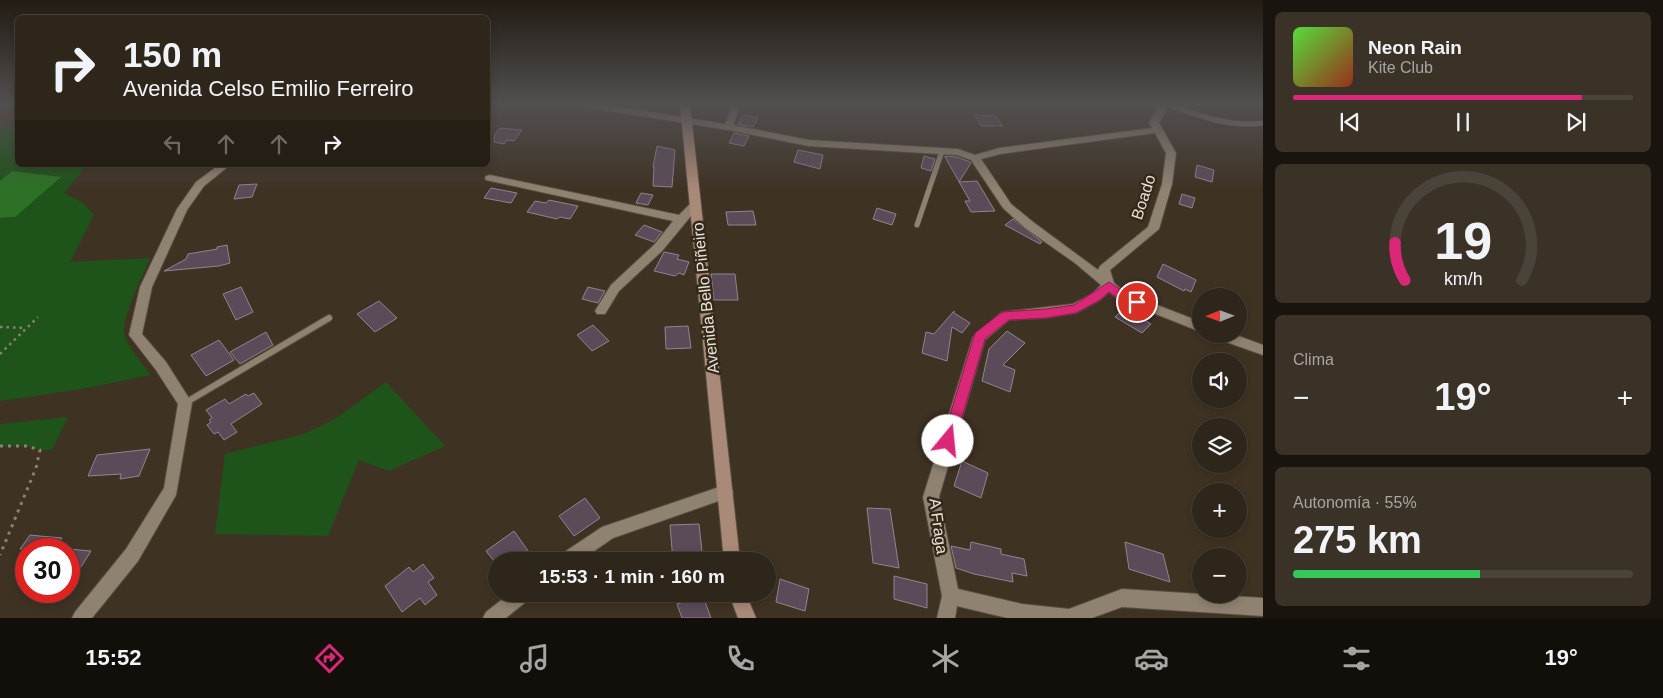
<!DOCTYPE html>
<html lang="es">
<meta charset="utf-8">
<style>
body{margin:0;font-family:Arial,sans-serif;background:#3a3227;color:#f1f3f6;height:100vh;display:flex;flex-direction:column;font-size:19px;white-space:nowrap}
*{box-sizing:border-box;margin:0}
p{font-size:16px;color:#a7a5a2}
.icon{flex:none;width:28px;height:28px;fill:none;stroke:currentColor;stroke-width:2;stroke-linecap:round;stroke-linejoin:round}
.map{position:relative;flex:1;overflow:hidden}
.panel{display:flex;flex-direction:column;gap:12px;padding:12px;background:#19150e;width:400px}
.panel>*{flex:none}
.guide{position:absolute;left:15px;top:15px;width:475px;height:152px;border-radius:8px;box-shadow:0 2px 8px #0003,0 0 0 1px #494339;background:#2e261a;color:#f1f3f6;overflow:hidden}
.needle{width:32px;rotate:269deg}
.tools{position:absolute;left:1192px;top:288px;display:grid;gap:10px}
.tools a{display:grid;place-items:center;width:55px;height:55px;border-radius:50%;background:#2e261a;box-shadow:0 2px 8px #0003,0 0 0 1px #494339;font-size:25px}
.speed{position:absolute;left:15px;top:538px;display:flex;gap:10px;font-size:25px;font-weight:700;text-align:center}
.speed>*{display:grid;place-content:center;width:65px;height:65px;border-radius:50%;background:#2e261a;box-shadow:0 2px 8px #0003,0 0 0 1px #494339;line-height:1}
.speed .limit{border:8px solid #d22;background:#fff;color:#111}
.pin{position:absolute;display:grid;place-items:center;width:42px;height:42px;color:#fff;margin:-21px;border:2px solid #fff;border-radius:50%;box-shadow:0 1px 5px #0007}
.me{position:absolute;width:55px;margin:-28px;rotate:17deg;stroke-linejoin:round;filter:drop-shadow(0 0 4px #0008)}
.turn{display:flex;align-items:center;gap:18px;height:105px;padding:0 25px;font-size:22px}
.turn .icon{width:65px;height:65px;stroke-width:2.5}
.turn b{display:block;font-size:35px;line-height:42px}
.lanes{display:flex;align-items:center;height:48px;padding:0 25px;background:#0003;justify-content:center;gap:25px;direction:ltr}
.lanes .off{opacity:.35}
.big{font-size:38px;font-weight:800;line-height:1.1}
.panel .tile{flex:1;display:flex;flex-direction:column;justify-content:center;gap:8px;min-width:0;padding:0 18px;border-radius:8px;background:#3a3227}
.panel .dial{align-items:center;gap:0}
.dial svg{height:130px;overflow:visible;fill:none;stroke:#494339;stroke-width:7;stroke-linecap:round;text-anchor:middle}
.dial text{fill:#f1f3f6;stroke:none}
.song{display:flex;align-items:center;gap:15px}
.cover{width:60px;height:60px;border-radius:8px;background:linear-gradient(135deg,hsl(110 70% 55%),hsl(10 70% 35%))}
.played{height:5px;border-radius:2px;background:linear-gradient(90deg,#db2777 85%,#494339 85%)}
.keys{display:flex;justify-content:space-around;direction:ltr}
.heat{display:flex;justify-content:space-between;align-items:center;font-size:28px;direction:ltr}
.charge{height:8px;border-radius:4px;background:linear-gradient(90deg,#34c759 55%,#494339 0)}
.trip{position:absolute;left:488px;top:552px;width:288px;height:50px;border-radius:25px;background:#2e261a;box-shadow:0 2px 8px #0003,0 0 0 1px #494339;font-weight:800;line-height:50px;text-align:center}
.tabs{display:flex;height:80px;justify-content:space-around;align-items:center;background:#120f0a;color:#a7a5a2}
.tabs .icon{width:35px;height:35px}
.tabs .on{color:#db2777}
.tabs b{font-size:22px;color:#f1f3f6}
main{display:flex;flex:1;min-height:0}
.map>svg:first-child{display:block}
.green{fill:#1e5319}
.forest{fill:#2c7125}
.building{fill:#5b4b58;stroke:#948291}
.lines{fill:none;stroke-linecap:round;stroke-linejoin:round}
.lane-far1-casing{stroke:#584e41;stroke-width:6}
.lane-casing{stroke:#584e41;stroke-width:8}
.street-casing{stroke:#584e41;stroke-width:2}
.secondary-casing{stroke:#584e41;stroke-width:2}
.path-far1{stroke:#8a8073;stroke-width:2.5;stroke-dasharray:2.5 4;stroke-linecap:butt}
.path{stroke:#8a8073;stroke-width:3;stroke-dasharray:3 5;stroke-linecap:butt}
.lane-far1{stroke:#8f8271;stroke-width:5}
.lane{stroke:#8f8271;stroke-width:6}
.street{fill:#8f8271;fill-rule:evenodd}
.secondary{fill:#a98978;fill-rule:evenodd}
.route{fill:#db2777;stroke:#8e194d}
.labels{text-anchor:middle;stroke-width:5;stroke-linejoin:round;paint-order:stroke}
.street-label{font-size:16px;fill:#eae3d9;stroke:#34281a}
</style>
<main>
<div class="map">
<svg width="1263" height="618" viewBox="0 0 1263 618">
<rect width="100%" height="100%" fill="#3e3223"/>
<path class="green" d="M0,126L17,127L18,165H87L64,193L82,202L94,215L70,262L150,258C143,276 123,315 124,332C125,344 144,365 151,375L82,389L0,401V218L15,217L12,172L0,181Z
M386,382L445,446L389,471L359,460L328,536L215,534L225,454L304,434L335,419Z
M68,417L52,450H40L27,446H0V424Z"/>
<path class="forest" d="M12,171L61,177L15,217L0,218V181Z"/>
<path class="building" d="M743,115L758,118L753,127L738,124Z
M975,115L996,116L1003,126H981Z
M500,128L522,130L514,141L507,140L504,144L494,142L495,134Z
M734,133L749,136L744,146L729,143Z
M657,146L675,150L672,187L653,186L654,167H653Z
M798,150L823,155L820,169L794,162Z
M924,156L935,159L931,171L921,168Z
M945,156L957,157L970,162L971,163L959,182L977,181L995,211L971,212L965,201H970L945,157Z
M1197,165L1214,170L1212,182L1195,177Z
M257,184L252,197L234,199L239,185Z
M491,188L517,193L511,203L484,198Z
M641,193L653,195L648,205L636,203Z
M1182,194L1195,198L1192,208L1179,204Z
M549,200L578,206L570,219L560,217L557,219L527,212L535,201L546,203Z
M877,208L896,214L892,225L873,219Z
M753,211L756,225H728L726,212Z
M1013,219L1042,242L1040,244L1005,225Z
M644,225L662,232L654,242L635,235Z
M227,245L230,263L219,266L164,271L186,259L188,254L217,249V247Z
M664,252L679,255L677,259L689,262L684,275L679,273L675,276L654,271Z
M1163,264L1196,280L1191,292L1185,289L1184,291L1157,277Z
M711,274H735L738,300H714Z
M241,287L253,312L236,320L223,294Z
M588,287L605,291L598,303L582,299Z
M379,301L397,318L375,332L357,314Z
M1124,308L1151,324L1142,333L1115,317Z
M954,311V313L970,323L962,333L952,327L947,361L922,353L926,332L934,334Z
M593,325L609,341L592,351L577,335Z
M688,326L691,348L666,349L665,327Z
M1007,331L1025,343L1003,365L1015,370L1010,392L982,381L989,349Z
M266,332L273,345L240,364L230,352Z
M219,340L234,360L206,376L191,355Z
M254,393L262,404L231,424L237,432L224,440L218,432L214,434L207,425L211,422L209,420L212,418L206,410L225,399L229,404L246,394L248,396Z
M150,449L139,476L120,479L121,474L88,476L97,455Z
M962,461L988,473L981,498L954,486Z
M585,498L600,518L574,536L559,516Z
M867,508L890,509L899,568L873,563Z
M699,524L703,561H673L670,525Z
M514,531L531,555L522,561H494L486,551Z
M30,535L40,536L62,538L55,549H20Z
M971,542L1001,549V554L1024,559L1027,576L1012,573L1013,582L974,574L956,568L951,546L970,550Z
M1125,542L1163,554L1170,582L1129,569Z
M69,549L91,551L79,570L69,569Z
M423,564L434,578L428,582L437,595L425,605L420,598L402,612L385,586L409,567L413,572Z
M894,576L927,584V608L894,599Z
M780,579L809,589L805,611L776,602Z
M703,596L711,618H682L677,604Z"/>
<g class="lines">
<defs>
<path id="lane-far1" d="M1167,104C1196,115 1232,128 1263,123
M917,225L942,151"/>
<path id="lane" d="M185,403L329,318"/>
<path id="street" d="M581,104H602L725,124L733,104H741L733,125L809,140L958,149L975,155L999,148L1152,128L1149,123L1156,110L1154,104H1163L1166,110L1159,123L1176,153L1172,184L1159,229L1110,270L1114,283L1126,293L1201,322V332L1118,299L1109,292L1100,300L1076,313L1046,318L1009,320L985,340L939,497L958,589L1022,604L1069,609L1122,589L1263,598V616L1122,607L1092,618H1007L957,606L955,618H937L942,596L923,497L973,337L1002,312L1073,304L1092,294L1101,285L1075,263L1025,228L1003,208L971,160L957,155L809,146L728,130L586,107ZM1155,133L1166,153L1162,184L1148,227L1100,266L1098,270L1033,222L1011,204L981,159L1000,154Z
M219,165H230L204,186L187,210L152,287L142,334L166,362L192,403L176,495L138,561L92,618H72L75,612L126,549L164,488L178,404L156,370L129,335L140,287L177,209L196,182Z
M490,175L679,215L691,203L695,202L700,205L662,251L619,291L605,314H597L595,311L611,285L654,245L673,221L486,180L485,178L486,176Z
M1214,334H1233L1263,345V355L1215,338Z
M725,485L730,487L733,492L730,497L613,538L580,561H558L560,555L602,527Z
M509,594H531L528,600L506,618H483L486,612Z"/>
<path id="secondary" d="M680,104H690L740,561H724Z
M729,594H746L756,618H738Z"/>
</defs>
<use href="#lane-far1" class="lane-far1-casing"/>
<use href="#lane" class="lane-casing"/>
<use href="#street" class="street-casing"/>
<use href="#secondary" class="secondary-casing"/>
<path class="path-far1" d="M0,327L26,328
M0,354L38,317"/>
<path class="path" d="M0,446H27L40,450L36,468L0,555"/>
<use href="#lane-far1" class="lane-far1"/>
<use href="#lane" class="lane"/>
<use href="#street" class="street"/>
<use href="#secondary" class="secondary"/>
</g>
<linearGradient id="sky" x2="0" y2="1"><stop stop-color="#221c13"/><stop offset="0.55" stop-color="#524f50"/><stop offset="1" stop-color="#524f50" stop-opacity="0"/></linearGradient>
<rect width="1263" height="190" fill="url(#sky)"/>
<path class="route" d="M1109,282L1126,293L1141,299L1143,302L1141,305C1130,308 1117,298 1109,292L1100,300L1076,313L1046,318L1009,320L985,339L955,441L953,445L948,447L944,445L942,441L975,333L1002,312L1046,309L1074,305Z"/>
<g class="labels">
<g class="street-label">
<text transform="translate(1143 197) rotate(-72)" y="6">Boado</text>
<text transform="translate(705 298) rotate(-96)" y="6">Avenida Bello Piñeiro</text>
<text transform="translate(939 526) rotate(82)" y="6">A Fraga</text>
</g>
</g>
</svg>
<div class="tools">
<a><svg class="needle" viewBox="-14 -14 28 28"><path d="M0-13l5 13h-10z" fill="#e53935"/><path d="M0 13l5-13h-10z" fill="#a7a5a2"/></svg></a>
<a><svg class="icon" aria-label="sound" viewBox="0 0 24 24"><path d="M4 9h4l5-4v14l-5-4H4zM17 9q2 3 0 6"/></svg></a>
<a><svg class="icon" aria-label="layers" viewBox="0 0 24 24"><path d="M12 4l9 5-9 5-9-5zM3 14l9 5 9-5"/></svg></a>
<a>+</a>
<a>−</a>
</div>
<div class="speed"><div class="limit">30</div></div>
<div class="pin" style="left:1137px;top:302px;background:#d93025"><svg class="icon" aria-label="arrive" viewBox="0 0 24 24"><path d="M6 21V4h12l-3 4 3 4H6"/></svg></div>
<svg class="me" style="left:948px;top:441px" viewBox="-20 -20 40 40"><circle r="19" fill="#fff"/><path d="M0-13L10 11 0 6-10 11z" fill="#db2777"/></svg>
<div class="trip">15:53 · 1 min · 160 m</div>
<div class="guide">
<div class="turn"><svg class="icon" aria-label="right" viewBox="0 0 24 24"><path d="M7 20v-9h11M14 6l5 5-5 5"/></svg><div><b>150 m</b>Avenida Celso Emilio Ferreiro</div></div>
<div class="lanes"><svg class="icon off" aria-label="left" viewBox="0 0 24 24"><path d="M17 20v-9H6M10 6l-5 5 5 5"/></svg><svg class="icon off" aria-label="ahead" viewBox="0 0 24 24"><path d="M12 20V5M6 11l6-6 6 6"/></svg><svg class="icon off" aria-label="ahead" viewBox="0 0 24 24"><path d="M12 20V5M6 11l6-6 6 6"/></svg><svg class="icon" aria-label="right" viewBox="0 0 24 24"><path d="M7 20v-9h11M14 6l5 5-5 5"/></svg></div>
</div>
</div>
<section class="panel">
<div class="tile">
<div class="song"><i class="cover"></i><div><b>Neon Rain</b><p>Kite Club</p></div></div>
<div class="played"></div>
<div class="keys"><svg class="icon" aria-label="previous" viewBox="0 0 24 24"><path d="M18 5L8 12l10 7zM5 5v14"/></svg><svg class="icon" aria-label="pause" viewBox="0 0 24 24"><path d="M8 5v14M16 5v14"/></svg><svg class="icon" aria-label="next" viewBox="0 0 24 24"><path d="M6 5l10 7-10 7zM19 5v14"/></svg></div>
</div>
<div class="tile dial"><svg viewBox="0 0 100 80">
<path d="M14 69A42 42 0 1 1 86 69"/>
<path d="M14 69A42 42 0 0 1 8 46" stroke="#db2777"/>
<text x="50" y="56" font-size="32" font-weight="700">19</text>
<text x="50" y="72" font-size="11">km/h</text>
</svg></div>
<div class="tile"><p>Clima</p>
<div class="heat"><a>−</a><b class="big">19°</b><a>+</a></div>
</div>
<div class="tile"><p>Autonomía · 55%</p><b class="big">275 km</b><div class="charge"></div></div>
</section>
</main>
<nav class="tabs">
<b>15:52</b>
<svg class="icon on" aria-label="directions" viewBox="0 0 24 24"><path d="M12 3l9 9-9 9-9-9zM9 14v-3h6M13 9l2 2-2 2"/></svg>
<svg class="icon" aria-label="music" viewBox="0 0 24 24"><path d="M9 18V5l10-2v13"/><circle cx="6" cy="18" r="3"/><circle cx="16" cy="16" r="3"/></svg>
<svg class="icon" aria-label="phone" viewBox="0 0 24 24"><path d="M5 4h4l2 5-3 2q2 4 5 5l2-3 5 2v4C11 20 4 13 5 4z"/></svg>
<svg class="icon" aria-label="climate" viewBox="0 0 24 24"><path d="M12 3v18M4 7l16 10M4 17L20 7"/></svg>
<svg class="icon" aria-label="car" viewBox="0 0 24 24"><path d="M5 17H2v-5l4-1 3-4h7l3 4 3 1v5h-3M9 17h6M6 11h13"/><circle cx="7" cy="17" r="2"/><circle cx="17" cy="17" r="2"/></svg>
<svg class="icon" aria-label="filters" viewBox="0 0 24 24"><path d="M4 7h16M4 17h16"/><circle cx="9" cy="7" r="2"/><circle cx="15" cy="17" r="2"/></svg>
<b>19°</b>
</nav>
